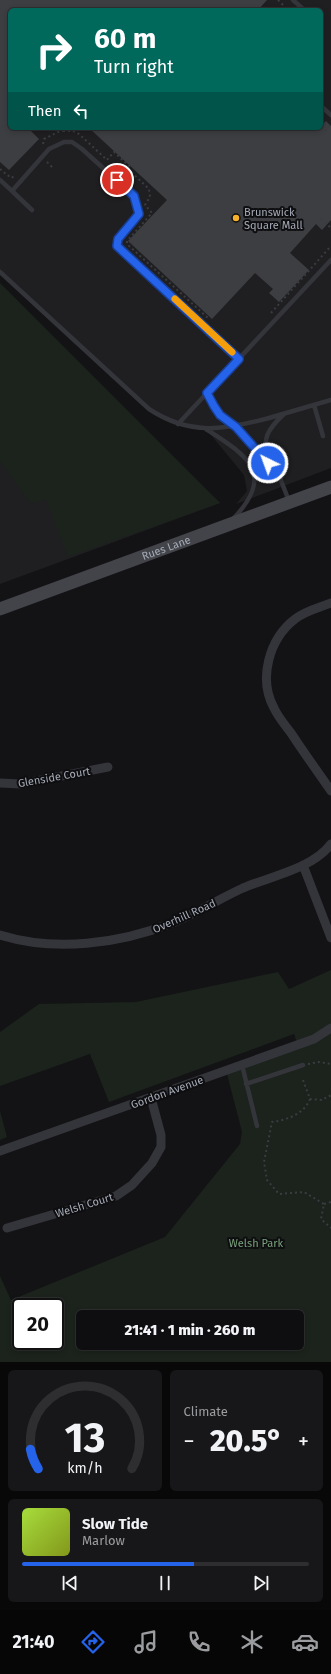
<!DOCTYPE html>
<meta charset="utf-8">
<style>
body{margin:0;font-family:"Fira Sans",sans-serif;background:#171719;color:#f1f3f6;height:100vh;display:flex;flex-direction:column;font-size:15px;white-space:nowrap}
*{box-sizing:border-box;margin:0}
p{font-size:13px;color:#9b9c9f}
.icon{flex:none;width:22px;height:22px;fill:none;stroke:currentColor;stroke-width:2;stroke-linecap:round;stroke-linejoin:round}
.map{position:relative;height:1362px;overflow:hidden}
.panel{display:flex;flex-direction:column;gap:8px;padding:8px;background:#080809;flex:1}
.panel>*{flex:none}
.guide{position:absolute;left:8px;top:8px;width:315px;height:122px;border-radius:6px;box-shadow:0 2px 6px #0003,0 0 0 1px #2e2e30;background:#00695c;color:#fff;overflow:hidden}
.speed{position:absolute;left:12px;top:1298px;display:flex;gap:8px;font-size:20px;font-weight:700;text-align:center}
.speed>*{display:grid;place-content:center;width:52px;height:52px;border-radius:50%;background:#0e0e10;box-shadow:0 2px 6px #0003,0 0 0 1px #2e2e30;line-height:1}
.speed .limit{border:2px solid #111;border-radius:6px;background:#fff;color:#111}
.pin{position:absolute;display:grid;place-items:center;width:34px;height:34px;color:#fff;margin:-17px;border:2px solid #fff;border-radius:50%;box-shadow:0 1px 4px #0007}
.me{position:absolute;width:44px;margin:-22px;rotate:318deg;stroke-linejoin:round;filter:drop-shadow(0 0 3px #0008)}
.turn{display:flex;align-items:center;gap:14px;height:84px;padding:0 20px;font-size:18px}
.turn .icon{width:52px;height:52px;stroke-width:2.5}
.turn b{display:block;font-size:28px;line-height:34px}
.then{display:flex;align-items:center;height:38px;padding:0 20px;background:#0003;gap:8px;font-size:15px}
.big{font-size:30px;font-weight:800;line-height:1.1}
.panel .tile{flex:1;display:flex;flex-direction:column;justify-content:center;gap:6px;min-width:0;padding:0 14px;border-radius:6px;background:#171719}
.panel .dial{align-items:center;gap:0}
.dial svg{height:104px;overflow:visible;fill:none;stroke:#2e2e30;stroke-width:7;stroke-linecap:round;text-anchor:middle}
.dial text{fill:#f1f3f6;stroke:none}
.song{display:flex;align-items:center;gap:12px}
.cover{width:48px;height:48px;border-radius:6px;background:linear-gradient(135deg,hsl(80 70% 55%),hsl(70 70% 35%))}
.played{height:4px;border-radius:2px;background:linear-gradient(90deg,#2563eb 60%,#2e2e30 60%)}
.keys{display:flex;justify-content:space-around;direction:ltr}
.heat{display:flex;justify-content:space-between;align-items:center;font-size:22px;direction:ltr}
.panel .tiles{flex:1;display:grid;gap:8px;grid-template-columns:1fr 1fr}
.tile:last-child{grid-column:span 2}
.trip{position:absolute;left:76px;top:1310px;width:228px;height:40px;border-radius:6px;background:#0e0e10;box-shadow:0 2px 6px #0003,0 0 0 1px #2e2e30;font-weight:800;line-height:40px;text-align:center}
.menu{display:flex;height:64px;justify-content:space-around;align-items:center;background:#060606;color:#9b9c9f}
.menu .icon{width:28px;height:28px}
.menu .active{color:#2563eb}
.menu b{font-size:18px;color:#f1f3f6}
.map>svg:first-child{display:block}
.built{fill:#1f1f22;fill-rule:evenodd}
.green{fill:#1b231c;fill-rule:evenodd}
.building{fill:#3d3e42}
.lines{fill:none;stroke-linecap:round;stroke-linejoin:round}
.path{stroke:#3a3c41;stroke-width:2;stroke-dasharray:2 3;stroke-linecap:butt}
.service{stroke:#34353a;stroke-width:4.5}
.minor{stroke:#34353a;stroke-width:9}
.secondary{stroke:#42444a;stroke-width:13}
.route-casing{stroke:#184099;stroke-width:10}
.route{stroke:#2563eb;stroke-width:7}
.slow{stroke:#f59e0b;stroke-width:7}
.poi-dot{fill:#f5b12b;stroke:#0e0e10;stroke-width:1.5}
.labels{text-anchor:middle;stroke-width:4;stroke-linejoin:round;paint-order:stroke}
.poi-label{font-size:11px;fill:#a4aab6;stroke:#0e0e10;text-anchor:start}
.street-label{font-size:11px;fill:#a4aab6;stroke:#0e0e10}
.park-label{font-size:11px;fill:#7ba17d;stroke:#0e0e10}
</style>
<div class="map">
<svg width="331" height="1362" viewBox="0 0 331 1362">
<rect width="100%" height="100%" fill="#131315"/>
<path class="built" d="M0,0H331V468L236,504L247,491L244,475L206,429L160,416L0,272ZM10,10H321V128H10Z
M0,293L220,503L0,584Z"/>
<path class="green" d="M0,283L220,503L68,557L46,499L31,504L0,461Z
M331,970V1362H0V1276L11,1300L165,1237L240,1144L242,1132L226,1070L298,1045L294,1034L109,1102L90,1054L0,1086V1032L39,1004L136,1002L278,972L289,989ZM21,1307H55V1341H21ZM83,1317H297V1343H83Z
M0,1111L7,1137L0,1140Z"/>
<path class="building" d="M0,0H267L258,10H10V128H28L39,139L9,170L0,162Z
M326,121L331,126V220L322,230L316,224L290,253L309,270L279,302L269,293L273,289L255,273L212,319L128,241L167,200L89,128H321Z"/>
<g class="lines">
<path class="path" d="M278,0L285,7L286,10
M321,119L331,128
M63,131H73L79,134L107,160L114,152L130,167L128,169L149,189L150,197L145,205L152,213L127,241V244L208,318
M325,131L329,127
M43,144L44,139L58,132L63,131V128
M47,162L52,167
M0,169L11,178L15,176
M106,190L111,186
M321,219L331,228
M271,313L331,246
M308,1064L319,1062L331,1064
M303,1080L310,1099L322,1100L331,1095
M310,1099C304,1114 287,1120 272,1122L264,1162L267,1180L279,1194L304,1192L324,1204L321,1219L331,1228
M324,1204L331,1202"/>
<path class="service" d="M293,0L302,8L300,10
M321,106L331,115
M0,180L12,191L49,149L64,142H72L82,149L134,196L139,214L118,239L117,246L120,250L239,359
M12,191L32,210
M0,272L149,409C190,436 223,430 269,418C290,412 310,406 331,400
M207,393L214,406L220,415L236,427L278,473L289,501
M314,405L323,436
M178,424L331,260
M206,429C246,455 277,473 233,519
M268,461C262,438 267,430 284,414
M242,1065L257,1126
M246,1084L303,1065"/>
<path class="minor" d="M331,603C318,608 305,611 295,619C269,639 258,679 274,708C278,717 285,725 291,733C304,753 318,772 331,791
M0,783L21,784L108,767
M303,865L331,938
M0,935C55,952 119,944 172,923C197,913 219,899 243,888C271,876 312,869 331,844
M0,1151L314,1039L331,1028
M7,1228L116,1196L132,1185L152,1163L161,1147V1135L151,1098"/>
<path class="secondary" id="s1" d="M0,609L331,487"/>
</g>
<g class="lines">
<defs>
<path id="route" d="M117,180L134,196L139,214L118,239L117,246L239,359L207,393L214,406L220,415L236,427L268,463"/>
</defs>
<use href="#route" class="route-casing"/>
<use href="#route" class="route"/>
<path class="slow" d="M175,299L232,352"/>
</g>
<circle class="poi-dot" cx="236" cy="218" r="4"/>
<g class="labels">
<g class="poi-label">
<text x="244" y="216">Brunswick<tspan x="244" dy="13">Square Mall</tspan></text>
</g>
<g class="street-label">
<text dy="4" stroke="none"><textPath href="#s1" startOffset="177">Rues Lane</textPath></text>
<text transform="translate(54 777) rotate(-10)" y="4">Glenside Court</text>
<text transform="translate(184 916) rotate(-24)" y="4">Overhill Road</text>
<text transform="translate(167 1092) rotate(-20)" y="4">Gordon Avenue</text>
<text transform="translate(84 1205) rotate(-17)" y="4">Welsh Court</text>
</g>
<g class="park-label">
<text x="256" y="1247">Welsh Park</text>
</g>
</g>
</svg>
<div class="speed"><div class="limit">20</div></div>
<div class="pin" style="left:117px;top:180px;background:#d93025"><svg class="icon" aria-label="arrive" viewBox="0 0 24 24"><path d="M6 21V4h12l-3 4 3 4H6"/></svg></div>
<svg class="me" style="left:268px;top:463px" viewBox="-20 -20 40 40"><circle r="17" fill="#2563eb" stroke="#fff" stroke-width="3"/><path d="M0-11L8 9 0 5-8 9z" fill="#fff"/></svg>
<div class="trip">21:41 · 1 min · 260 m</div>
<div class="guide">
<div class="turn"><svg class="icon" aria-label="right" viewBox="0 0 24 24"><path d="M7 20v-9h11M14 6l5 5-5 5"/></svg><div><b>60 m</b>Turn right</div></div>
<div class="then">Then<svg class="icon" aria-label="left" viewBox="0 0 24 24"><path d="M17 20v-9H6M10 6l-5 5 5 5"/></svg></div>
</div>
</div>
<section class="panel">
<div class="tiles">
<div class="tile dial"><svg viewBox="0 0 100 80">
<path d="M14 69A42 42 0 1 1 86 69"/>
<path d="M14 69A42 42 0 0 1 8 54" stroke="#2563eb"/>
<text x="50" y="56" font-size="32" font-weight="700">13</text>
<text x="50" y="72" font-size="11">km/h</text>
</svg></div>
<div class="tile"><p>Climate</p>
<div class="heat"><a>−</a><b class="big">20.5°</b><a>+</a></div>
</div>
<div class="tile">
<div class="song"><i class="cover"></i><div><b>Slow Tide</b><p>Marlow</p></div></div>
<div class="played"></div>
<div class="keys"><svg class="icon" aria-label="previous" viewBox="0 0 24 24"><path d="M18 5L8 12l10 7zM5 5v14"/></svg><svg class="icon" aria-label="pause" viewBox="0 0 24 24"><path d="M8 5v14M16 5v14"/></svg><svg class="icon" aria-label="next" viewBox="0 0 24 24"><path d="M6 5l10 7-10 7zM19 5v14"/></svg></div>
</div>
</div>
</section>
<nav class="menu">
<b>21:40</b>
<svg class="icon active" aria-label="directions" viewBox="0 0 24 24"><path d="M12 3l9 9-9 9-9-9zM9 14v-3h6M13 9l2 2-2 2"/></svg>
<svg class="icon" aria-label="music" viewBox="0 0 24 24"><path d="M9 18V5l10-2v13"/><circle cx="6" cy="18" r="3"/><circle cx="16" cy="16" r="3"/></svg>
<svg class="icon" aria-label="phone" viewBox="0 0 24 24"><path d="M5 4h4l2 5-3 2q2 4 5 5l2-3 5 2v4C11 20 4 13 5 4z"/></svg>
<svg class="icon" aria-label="climate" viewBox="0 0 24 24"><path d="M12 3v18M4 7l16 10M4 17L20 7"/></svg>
<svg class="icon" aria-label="car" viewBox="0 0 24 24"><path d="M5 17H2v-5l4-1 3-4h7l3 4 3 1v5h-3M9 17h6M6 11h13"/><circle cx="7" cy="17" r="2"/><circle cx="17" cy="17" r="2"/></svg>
</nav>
